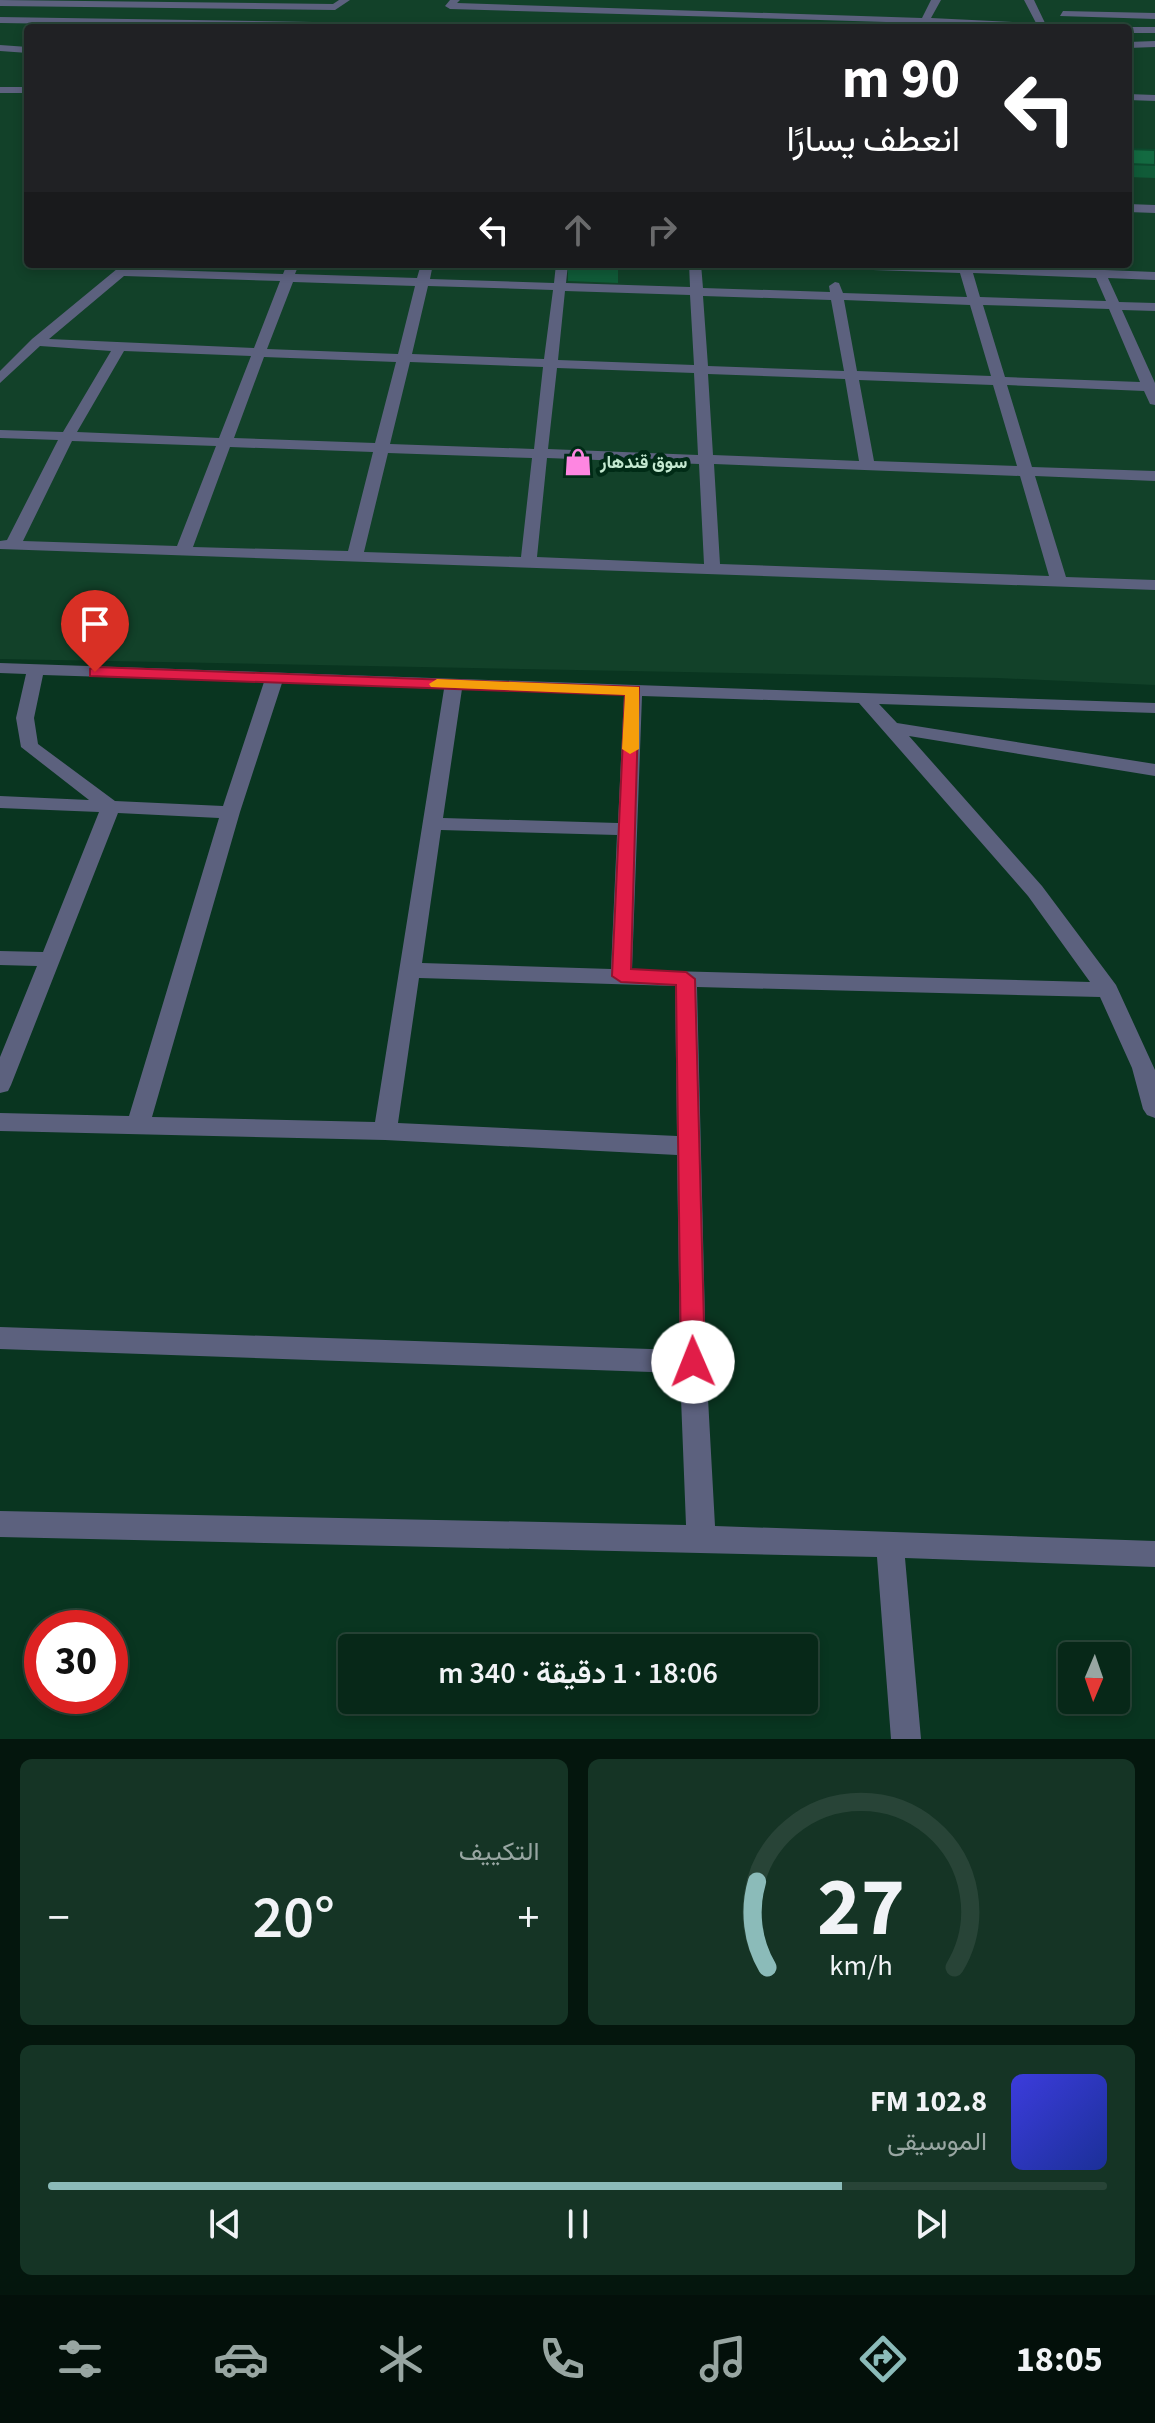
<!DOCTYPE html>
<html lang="ar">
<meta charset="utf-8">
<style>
body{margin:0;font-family:"Source Sans 3",Vazirmatn,sans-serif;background:#153425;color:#f1f3f6;direction:rtl;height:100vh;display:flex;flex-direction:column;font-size:30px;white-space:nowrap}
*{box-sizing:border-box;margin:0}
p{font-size:26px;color:#98a6a2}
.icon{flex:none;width:44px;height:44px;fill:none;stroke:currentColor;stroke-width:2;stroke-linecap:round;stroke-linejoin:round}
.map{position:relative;height:1739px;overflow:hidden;direction:ltr}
.details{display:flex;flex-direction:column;gap:20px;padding:20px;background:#04160d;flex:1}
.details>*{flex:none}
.guide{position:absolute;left:24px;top:24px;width:1108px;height:244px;border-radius:8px;box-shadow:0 4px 12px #0003,0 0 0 2px #284437;direction:rtl;background:#202124;color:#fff;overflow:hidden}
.needle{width:52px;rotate:182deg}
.tools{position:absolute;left:1058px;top:1642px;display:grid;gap:16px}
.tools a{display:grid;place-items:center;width:72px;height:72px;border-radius:8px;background:#072818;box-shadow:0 4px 12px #0003,0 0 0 2px #284437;font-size:40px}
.speed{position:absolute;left:24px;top:1610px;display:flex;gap:16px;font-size:40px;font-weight:700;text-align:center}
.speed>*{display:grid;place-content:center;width:104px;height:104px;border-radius:50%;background:#072818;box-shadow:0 4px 12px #0003,0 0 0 2px #284437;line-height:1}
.speed .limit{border:12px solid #d22;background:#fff;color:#111}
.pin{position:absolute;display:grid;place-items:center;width:68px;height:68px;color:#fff;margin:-82px -34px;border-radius:50% 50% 50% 0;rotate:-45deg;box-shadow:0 0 8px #0007}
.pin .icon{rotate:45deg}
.me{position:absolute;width:88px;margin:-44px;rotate:359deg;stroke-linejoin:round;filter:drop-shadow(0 0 6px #0008)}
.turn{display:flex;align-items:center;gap:28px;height:168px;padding:0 40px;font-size:36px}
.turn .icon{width:104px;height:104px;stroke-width:2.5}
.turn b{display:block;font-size:56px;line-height:68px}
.lanes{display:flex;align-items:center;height:76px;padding:0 40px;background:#0003;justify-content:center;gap:40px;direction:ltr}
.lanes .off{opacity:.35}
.big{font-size:60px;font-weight:600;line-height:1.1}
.details .card{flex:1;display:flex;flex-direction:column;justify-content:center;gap:12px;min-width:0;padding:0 28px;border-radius:12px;background:#153425}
.details .dial{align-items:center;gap:0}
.dial svg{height:208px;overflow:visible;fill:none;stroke:#284437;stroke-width:7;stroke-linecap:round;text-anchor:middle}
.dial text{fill:#f1f3f6;stroke:none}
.song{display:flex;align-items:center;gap:24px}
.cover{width:96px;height:96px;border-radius:12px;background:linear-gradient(135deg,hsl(240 70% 55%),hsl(230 70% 35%))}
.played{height:8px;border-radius:4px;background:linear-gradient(90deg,#8bbbb9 75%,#284437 75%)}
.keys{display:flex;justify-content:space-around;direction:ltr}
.heat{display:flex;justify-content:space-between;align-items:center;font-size:44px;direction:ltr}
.details .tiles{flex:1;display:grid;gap:20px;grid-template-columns:1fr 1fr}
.card:last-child{grid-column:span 2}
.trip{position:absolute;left:338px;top:1634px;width:480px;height:80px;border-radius:8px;background:#072818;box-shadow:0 4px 12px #0003,0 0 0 2px #284437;font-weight:600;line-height:80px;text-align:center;direction:rtl}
.tab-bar{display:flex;height:128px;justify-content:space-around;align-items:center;background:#03100a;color:#98a6a2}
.tab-bar .icon{width:56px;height:56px}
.tab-bar .active{color:#8bbbb9}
.tab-bar b{font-size:36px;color:#f1f3f6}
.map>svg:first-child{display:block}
.built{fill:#124129;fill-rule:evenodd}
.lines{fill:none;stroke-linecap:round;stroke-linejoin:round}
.minor{fill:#5c617e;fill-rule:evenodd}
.wall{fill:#105b38}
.building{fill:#136a41;stroke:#0d4a2e;stroke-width:2}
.route{fill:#e11d48;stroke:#92132f;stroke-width:2}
.slow{fill:#f59e0b}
.labels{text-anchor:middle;stroke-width:8;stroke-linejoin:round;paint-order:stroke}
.far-poi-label{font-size:18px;font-weight:bold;fill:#c4e9d1;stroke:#002b16;text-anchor:start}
</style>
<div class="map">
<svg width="1155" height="1739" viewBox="0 0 1155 1739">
<rect width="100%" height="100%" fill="#093520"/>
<path class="built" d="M0,0H1155V685L998,678L0,659ZM28,28H1128V264H28Z"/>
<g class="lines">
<path class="minor" d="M0,0L333,4L339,0H350L335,10L0,6Z
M450,0H460L457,3L922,18L931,0H941L931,18L1036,23L1024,0H1034L1045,23L1089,28L450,9L445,6Z
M1063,11L1155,13V19L1060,16Z
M0,17L313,22L318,25L313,28L0,23Z
M437,23L571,25L576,28H434Z
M1128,27H1155V33H1128V28H1125Z
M1155,41V47L1128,48V42Z
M0,45L28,47V53L0,51Z
M0,87H28V93H0Z
M1128,94L1155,95V101L1128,100Z
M1128,204L1155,205V213L1128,212Z
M123,264H135L132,269L283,274L287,264H299L295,274L417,278L421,264H433L430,279L554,283L556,264H568L566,283L690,287L689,264H701L703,288L830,292L829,286L835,282L839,283L843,293L967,297L960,273L815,268L809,264H970L1092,270L1090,264H1102L1105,270L1155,272V280L1108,278L1119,302L1155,303V311L1122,310L1155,383V405L1150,404L1144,391L1007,385L1032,467L1155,471V481L1035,476L1066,577L1155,580V590L0,549V541L7,540L58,440L0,438V430L63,432L111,351L40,346L0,383V371L32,339ZM973,273L1096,278L1106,301L980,297ZM124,276L280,281L254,348L49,339ZM293,282L415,286L398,354L267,349ZM428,286L553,290L544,359L412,354ZM565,291L690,295L694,365L558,360ZM703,296L831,300L844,371L708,366ZM844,300L970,305L991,376L857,371ZM983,305L1109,309L1140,382L1005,377ZM124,351L251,356L219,438L77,432ZM264,357L396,362L375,443L234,438ZM410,362L543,367L534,449L390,444ZM557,368L694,373L698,455L548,449ZM708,374L845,379L859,461L713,455ZM859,380L993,385L1017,466L874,461ZM72,441L216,446L177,546L23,541ZM230,447L373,452L348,551L193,547ZM388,453L532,458L521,557L364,552ZM547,458L699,464L704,564L537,557ZM714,464L1020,476L1049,576L720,564Z
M0,663L1155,703V713L879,704L897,723L1155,764V776L909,736L1042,886L1116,985L1155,1070V1118L1147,1115L1143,1109L1132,1068L1100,997L697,987L706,1362L715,1526L1155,1541V1567L905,1558L921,1739H891L877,1557L0,1537V1511L686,1525L680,1373L0,1349V1327L680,1350L677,1155L385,1140L0,1131V1113L129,1116L219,818L118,813L11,1085L8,1091L0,1093V1057L37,966L0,965V951L43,952L99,812L0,808V796L89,800L21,747L16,718L26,674L0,673ZM43,675L264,682L223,806L115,801L38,744L34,718ZM282,683L444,689L375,1122L152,1117L240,812ZM462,689L624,695L618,823L443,818ZM642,696L859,703L1028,896L1090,982L632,970ZM441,830L617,835L611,969L422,963ZM419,978L675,986L677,1136L398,1123Z"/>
</g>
<path class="wall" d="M1128,149L1155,150V178L1128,177Z
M618,264V283L568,281V267Z"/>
<path class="building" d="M1128,149L1155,150V165L1128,164Z
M569,264H618V269L568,267Z"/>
<path class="route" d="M95,667L639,687L631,969L686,972L695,979L705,1362L701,1369L693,1372L684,1369L681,1362L676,985L621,982L612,976L625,695L90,676V669Z"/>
<path class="slow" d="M437,679L639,687V749L630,754L622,749L625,695L431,687L429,684Z"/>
<defs>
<symbol id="shop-bare" viewBox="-9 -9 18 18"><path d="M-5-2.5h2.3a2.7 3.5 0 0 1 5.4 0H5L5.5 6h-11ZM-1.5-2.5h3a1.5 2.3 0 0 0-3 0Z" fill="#fe86e1" stroke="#002b16" stroke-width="2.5" paint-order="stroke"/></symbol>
</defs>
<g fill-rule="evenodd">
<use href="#shop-bare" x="558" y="442" width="40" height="40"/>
</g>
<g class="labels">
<g class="far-poi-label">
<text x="600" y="468">سوق قندهار</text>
</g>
</g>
</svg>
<div class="tools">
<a><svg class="needle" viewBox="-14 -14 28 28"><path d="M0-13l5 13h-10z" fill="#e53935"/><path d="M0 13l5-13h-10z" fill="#98a6a2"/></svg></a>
</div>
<div class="speed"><div class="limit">30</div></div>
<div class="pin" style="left:95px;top:672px;background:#d93025"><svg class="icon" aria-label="arrive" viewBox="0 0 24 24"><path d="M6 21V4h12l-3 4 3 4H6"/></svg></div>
<svg class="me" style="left:693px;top:1362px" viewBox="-20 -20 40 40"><circle r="19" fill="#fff"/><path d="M0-13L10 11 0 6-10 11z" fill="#e11d48"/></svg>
<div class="trip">18:06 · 1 دقيقة · 340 m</div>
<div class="guide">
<div class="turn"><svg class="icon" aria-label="left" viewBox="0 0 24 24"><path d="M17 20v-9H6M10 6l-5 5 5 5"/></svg><div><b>90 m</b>انعطف يسارًا</div></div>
<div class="lanes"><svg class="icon" aria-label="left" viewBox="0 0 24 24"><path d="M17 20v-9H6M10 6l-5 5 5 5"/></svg><svg class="icon off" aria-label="ahead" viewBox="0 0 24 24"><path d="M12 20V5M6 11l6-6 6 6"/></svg><svg class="icon off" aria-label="right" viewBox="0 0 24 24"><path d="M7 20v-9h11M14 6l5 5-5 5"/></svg></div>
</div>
</div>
<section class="details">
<div class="tiles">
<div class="card dial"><svg viewBox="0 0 100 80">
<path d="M14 69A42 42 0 1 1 86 69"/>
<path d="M14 69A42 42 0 0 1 10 36" stroke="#8bbbb9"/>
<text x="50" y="56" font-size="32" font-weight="700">27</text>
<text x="50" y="72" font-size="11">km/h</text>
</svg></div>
<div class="card"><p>التكييف</p>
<div class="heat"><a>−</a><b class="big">20°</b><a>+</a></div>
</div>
<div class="card">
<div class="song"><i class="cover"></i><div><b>102.8 FM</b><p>الموسيقى</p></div></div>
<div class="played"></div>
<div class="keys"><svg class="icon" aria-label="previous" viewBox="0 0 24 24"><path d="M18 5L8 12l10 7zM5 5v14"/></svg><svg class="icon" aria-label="pause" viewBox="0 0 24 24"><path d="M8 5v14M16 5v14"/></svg><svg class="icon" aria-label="next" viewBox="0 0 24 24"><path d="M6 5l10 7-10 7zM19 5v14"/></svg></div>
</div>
</div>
</section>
<nav class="tab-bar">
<b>18:05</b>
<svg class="icon active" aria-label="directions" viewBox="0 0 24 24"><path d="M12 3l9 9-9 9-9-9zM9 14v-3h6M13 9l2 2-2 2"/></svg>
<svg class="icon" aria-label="music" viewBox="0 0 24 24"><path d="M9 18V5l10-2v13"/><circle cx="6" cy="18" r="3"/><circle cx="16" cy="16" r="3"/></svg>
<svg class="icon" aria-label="phone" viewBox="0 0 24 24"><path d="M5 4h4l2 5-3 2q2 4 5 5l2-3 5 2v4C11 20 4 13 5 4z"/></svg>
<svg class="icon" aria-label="climate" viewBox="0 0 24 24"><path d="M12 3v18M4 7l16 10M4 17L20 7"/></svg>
<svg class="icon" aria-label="car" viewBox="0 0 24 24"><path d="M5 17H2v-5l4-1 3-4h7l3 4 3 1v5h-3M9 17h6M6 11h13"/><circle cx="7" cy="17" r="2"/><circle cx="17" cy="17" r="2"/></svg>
<svg class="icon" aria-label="filters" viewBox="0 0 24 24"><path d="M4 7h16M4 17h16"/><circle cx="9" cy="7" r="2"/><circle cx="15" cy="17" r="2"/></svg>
</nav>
